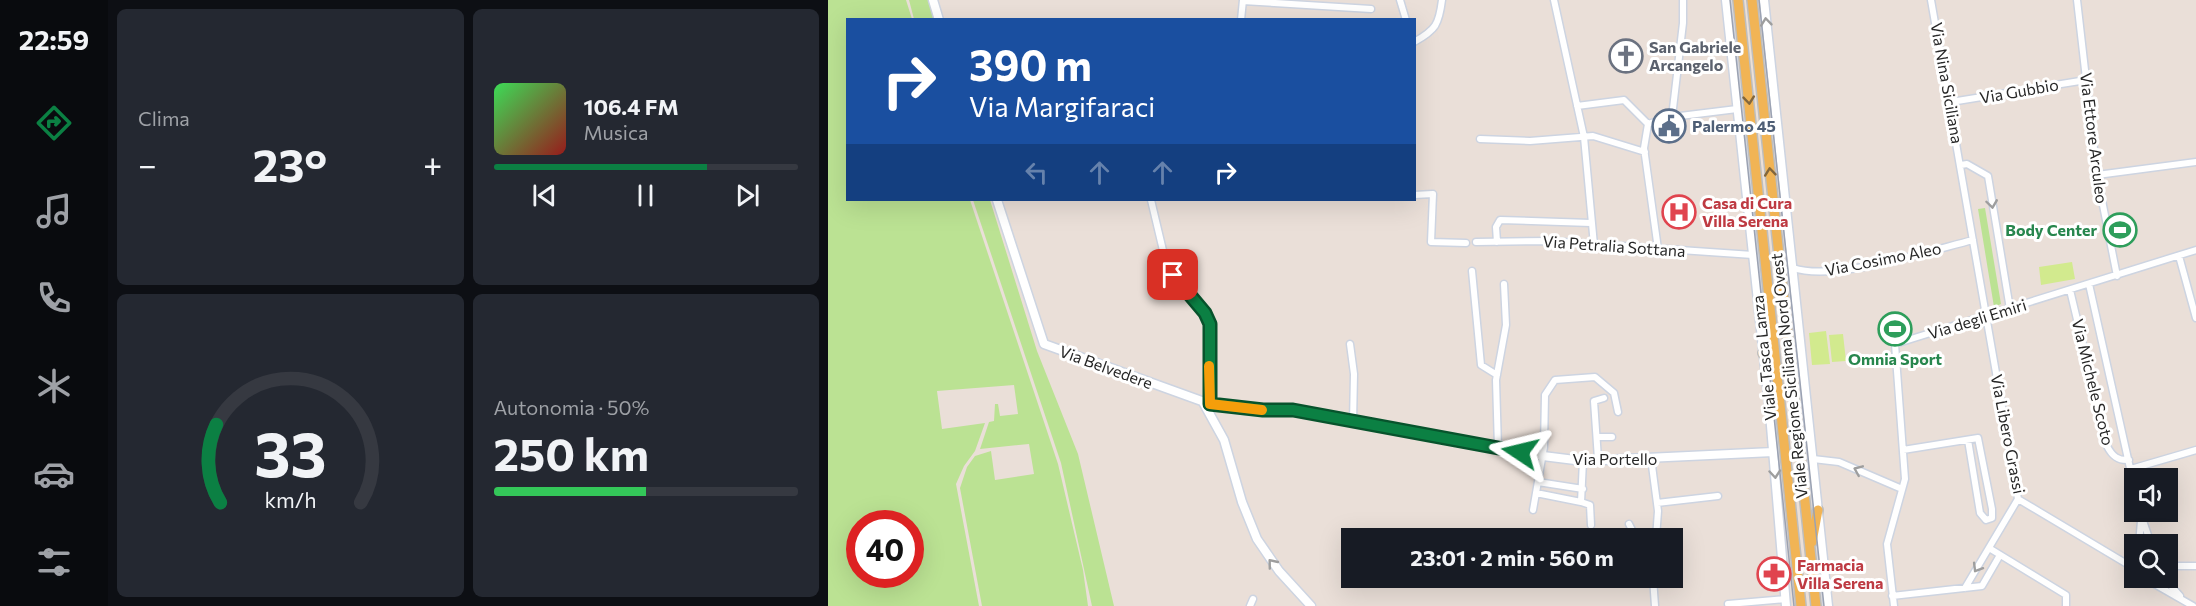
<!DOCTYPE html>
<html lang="it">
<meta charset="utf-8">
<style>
body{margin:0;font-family:Commissioner,sans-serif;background:#242831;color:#f1f3f6;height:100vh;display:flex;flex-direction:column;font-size:22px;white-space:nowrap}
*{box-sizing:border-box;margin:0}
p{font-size:20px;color:#9ea1a6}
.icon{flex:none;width:33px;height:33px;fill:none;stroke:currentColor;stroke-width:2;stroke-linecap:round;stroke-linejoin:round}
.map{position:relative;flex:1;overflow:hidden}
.sheet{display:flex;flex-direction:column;gap:9px;padding:9px;background:#0d0f14;width:720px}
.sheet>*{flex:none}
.top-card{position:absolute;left:18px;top:18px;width:570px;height:183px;border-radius:0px;box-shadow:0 6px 24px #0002;background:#1a4fa0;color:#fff;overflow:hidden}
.buttons{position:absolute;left:1296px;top:468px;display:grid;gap:12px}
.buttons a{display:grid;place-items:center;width:54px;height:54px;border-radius:0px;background:#171b24;box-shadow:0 6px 24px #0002;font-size:30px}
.speed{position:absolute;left:18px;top:510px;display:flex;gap:12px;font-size:30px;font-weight:700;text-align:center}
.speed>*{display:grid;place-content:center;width:78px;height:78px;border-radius:50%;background:#171b24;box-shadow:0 6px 24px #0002;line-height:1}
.speed .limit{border:9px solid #d22;background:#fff;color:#111}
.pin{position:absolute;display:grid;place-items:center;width:51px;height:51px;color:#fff;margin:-26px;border-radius:12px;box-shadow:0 3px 9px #0006}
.me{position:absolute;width:66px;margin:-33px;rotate:280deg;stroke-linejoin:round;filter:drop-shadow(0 0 4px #0008)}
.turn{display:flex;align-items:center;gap:21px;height:126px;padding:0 24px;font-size:27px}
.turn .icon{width:78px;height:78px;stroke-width:2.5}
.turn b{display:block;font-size:42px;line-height:51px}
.lanes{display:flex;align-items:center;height:57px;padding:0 24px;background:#0003;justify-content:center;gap:30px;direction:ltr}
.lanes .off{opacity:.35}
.big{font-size:45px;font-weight:700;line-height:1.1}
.sheet .tile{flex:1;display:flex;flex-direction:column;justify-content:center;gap:9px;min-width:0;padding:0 21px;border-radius:9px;background:#242831}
.sheet .dial{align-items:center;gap:0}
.dial svg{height:156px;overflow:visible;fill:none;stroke:#363941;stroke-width:7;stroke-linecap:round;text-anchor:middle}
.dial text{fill:#f1f3f6;stroke:none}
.song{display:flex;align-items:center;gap:18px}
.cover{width:72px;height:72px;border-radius:9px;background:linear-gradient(135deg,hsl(130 70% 55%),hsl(0 70% 35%))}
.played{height:6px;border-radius:3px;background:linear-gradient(90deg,#0b8043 70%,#363941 70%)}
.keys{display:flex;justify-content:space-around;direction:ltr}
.heat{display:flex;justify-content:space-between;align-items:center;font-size:33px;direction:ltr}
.charge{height:9px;border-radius:4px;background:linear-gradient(90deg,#34c759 50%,#363941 0)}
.sheet .tiles{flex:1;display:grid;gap:9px;grid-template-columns:repeat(2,1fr)}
.trip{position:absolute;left:513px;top:528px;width:342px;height:60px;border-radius:0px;background:#171b24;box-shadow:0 6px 24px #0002;font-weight:700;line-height:60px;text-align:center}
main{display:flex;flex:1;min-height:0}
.tabs{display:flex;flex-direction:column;width:108px;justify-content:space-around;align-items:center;background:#090b0e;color:#9ea1a6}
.tabs .icon{width:42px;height:42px}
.tabs .on{color:#0b8043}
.tabs b{font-size:27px;color:#f1f3f6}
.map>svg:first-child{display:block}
.green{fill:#bbe293;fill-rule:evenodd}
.pitch{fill:#d2ea8e}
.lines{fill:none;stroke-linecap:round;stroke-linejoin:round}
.street-casing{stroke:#cdd4e1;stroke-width:9}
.secondary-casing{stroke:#cdd4e1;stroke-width:11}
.primary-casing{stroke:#bebebe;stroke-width:12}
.street{stroke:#fff;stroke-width:6}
.secondary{stroke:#fff;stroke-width:8}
.primary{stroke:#f1b455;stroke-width:9}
.tram{stroke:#9ba2b2;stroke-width:1.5}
.oneway{stroke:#9e9e9e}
.oneway2{stroke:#82663c}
.route-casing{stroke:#07532c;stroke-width:15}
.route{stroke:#0b8043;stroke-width:10}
.slow{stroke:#f59e0b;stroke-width:10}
.labels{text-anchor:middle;stroke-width:6;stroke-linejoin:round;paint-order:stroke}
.worship-label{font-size:16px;font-weight:bold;fill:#5b616d;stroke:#fff;text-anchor:start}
.street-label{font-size:16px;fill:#272727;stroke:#fff}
.service-label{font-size:16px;font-weight:bold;fill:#4e5e75;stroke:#fff;text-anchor:start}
.health-label{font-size:16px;font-weight:bold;fill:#be3a42;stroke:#fff;text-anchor:start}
.leisure-label{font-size:16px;font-weight:bold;fill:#27864d;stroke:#fff;text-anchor:end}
</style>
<main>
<nav class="tabs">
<b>22:59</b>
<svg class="icon on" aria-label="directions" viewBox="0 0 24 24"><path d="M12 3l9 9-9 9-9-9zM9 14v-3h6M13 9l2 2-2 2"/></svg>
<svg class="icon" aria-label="music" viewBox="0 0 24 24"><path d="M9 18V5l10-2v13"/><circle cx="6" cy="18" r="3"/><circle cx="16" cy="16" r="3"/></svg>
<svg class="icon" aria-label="phone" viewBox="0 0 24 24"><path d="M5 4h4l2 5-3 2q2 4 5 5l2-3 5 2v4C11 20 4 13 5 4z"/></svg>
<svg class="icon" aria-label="climate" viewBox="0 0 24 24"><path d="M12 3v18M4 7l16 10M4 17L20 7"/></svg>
<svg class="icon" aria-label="car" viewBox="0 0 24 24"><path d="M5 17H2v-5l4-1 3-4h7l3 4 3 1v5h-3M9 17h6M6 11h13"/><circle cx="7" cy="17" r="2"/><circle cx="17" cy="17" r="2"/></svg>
<svg class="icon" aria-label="filters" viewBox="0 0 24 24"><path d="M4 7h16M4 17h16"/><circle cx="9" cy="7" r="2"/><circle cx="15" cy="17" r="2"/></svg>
</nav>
<section class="sheet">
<div class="tiles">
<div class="tile"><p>Clima</p>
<div class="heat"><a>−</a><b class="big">23°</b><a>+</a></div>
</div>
<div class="tile">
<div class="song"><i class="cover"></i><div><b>106.4 FM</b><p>Musica</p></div></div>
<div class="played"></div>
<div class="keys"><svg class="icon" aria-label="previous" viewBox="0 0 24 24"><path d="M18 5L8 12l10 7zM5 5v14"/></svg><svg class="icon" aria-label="pause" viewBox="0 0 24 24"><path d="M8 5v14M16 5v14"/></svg><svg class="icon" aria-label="next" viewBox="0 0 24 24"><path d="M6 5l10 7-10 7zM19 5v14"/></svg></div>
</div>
<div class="tile dial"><svg viewBox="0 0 100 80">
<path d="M14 69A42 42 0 1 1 86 69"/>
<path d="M14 69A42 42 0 0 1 12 29" stroke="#0b8043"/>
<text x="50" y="56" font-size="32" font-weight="700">33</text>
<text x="50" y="72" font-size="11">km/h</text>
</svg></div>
<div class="tile"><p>Autonomia · 50%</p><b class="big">250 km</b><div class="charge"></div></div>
</div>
</section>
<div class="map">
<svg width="1368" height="606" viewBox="0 0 1368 606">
<rect width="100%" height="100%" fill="#eadfd8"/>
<path class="green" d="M0,0H78L84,19L20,20V200H142L230,464L255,570L260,606H154L132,488L139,467L147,456L163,451L167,480L206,474L201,444L152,449L161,422L166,421L167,404H170L172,416L190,414L186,385L109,391L114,429L157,423L147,451L136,466L128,484L151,606H0ZM32,524H82V574H32Z
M81,0H101L107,19H86Z
M145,200H162L209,351L250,454L286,606H264L233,463Z
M1157,208L1173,304L1166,307L1150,209Z"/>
<path class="pitch" d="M1244,262L1247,279L1213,285L1211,267Z
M998,331L1002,364L984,365L981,333Z
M1015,334L1018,361L1004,362L1001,335Z"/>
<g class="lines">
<defs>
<path id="street" d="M572,0L578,20
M726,0L756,137L766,245
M1103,0L1190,499L1299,564L1306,572
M1249,0L1269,175L1289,276
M415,1L543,9
M413,20L415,0
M586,42C608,30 611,24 614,0
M1123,102L1258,80
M749,106L796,100L820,124
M844,117L855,23V0
M652,139L702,141L765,136L817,152
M1133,165L1139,164L1160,176L1182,309
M1269,175L1368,162
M586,195L605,194L603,242L638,243
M323,200L338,263L377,313L382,324V404
M648,242L721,241L925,255
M669,242L668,227L672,220L763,223
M830,249L816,148L820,124L844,117L909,109
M1351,256L1368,318
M965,268C1006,282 1101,251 1145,240
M644,271L653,365L669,375
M1261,284L1306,486
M1242,290L1279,446C1284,456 1290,461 1301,460
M522,344L526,374L525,423
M770,437H784
M670,448L668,380L678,325L676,284
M1075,450L1150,438L1164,509V518L1158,520L1152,513L1140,440
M823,458L830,511L828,538
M770,459L766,401L776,398
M985,459L1011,462L1074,489
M755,461L753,502L762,505L763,525
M1303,469L1368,450
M710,482L755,489
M708,493L753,502
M829,503L890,496
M705,510L716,447L717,395L727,380L767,377L786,393L790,412
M1312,512L1323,544
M801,524L808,538
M1311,544L1313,521
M1161,548L1238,595V606
M1299,564L1306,552
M1340,566H1368
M825,578L827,606
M1316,578L1365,606
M1336,578L1352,596
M1137,588L1190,499
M1064,596L1154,586L1172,555
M900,604L958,599
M422,606L425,599
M1066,606L1059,544L1077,479L1067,344L1368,250"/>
<path id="secondary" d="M105,0L111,20
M898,0L942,414L958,606
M936,0L1000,606
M169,200L216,344L382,404L435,410H465L715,456L755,461L945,452
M375,402L396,440L414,502L429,539L451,571L483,606"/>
<path id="primary" d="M910,0L973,606
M924,0L988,606
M935,353L948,377
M984,542L990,510"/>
</defs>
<use href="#street" class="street-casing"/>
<use href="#secondary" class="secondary-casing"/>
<use href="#primary" class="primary-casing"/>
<use href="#street" class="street"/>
<use href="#secondary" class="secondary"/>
<use href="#primary" class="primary"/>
<path class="tram" d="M902,0L966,606
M931,0L996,606"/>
</g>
<defs><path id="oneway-chevron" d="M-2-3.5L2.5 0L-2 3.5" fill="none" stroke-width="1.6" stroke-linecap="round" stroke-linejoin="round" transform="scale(1.5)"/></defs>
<g class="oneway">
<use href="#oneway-chevron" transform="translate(938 22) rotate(-96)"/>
<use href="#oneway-chevron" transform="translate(1164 204) rotate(82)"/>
<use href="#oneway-chevron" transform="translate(1030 470) rotate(-157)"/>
<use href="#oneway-chevron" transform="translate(947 474) rotate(85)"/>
<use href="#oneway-chevron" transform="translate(444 563) rotate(-129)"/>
<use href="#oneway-chevron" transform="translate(1149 568) rotate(121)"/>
</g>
<g class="oneway2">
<use href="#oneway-chevron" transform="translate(921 100) rotate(84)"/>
<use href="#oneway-chevron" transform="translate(942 172) rotate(-96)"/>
</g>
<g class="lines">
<defs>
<path id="route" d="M345,275L377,313L382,324V404L435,410H465L692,452"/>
</defs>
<use href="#route" class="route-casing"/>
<use href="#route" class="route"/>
<path class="slow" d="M381,366L382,404L434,410"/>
</g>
<defs>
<symbol id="church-ring" viewBox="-11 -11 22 22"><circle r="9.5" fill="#fff" stroke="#6b7280" stroke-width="1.5"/><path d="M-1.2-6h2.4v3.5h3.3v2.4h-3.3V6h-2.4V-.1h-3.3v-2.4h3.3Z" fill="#6b7280"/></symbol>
<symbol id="civic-ring" viewBox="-11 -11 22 22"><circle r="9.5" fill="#fff" stroke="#5c6f8a" stroke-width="1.5"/><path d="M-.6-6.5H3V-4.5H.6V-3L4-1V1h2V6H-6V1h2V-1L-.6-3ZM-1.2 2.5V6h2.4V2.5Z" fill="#5c6f8a"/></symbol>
<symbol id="hospital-ring" viewBox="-11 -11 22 22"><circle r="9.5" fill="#fff" stroke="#e0444e" stroke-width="1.5"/><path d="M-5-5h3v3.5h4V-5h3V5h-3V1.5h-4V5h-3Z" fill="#e0444e"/></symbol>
<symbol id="stadium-ring" viewBox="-11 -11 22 22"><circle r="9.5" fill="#fff" stroke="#2e9e5b" stroke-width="1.5"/><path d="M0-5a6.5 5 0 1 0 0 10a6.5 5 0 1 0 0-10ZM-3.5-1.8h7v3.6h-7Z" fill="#2e9e5b"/></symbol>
<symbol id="pharmacy-ring" viewBox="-11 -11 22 22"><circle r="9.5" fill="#fff" stroke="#e0444e" stroke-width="1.5"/><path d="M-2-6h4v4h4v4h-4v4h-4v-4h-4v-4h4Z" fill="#e0444e"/></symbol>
</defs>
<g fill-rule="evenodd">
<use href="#church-ring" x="779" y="37" width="38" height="38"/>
<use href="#civic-ring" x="822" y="107" width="38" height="38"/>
<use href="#hospital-ring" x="832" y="193" width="38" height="38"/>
<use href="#stadium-ring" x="1273" y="211" width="38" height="38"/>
<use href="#stadium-ring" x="1048" y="310" width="38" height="38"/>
<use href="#pharmacy-ring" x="927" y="555" width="38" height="38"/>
</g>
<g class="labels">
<g class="worship-label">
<text x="821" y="53">San Gabriele<tspan x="821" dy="18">Arcangelo</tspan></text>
</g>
<g class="street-label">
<text transform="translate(1119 83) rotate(80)" y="6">Via Nina Siciliana</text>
<text transform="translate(1191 91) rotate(-10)" y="6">Via Gubbio</text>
<text transform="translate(1266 138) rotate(83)" y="6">Via Ettore Arculeo</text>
<text transform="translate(786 246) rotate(4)" y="6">Via Petralia Sottana</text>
<text transform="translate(1055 259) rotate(-11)" y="6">Via Cosimo Aleo</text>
<text transform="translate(1149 319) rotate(-17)" y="6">Via degli Emiri</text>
<text transform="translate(936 358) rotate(-96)" y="6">Viale Tasca Lanza</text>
<text transform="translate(278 367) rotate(20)" y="6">Via Belvedere</text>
<text transform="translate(961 376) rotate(-96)" y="6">Viale Regione Siciliana Nord Ovest</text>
<text transform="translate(1265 382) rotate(76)" y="6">Via Michele Scoto</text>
<text transform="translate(1180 434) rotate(79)" y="6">Via Libero Grassi</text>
<text x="787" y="465">Via Portello</text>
</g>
<g class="service-label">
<text x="864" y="132">Palermo 45</text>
</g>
<g class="health-label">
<text x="874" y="209">Casa di Cura<tspan x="874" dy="18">Villa Serena</tspan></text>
<text x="969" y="571">Farmacia<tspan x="969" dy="18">Villa Serena</tspan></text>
</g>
<g class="leisure-label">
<text x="1269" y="236">Body Center</text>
<text x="1067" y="365" text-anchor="middle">Omnia Sport</text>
</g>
</g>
</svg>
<div class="buttons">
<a><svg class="icon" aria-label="sound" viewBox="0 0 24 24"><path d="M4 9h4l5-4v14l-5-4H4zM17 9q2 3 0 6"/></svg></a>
<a><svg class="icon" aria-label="search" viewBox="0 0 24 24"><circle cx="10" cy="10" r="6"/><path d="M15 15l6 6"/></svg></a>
</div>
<div class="speed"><div class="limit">40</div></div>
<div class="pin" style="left:345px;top:275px;background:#d93025"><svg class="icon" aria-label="arrive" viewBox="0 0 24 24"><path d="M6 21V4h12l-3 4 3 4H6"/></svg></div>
<svg class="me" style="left:692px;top:452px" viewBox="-20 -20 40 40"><path d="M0-17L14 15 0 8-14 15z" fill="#0b8043" stroke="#fff" stroke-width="4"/></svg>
<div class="trip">23:01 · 2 min · 560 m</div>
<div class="top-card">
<div class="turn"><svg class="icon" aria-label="right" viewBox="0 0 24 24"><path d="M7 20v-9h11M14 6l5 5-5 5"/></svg><div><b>390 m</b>Via Margifaraci</div></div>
<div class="lanes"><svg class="icon off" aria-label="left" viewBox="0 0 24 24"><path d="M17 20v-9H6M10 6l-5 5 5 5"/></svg><svg class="icon off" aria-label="ahead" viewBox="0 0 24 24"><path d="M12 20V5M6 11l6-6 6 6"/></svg><svg class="icon off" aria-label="ahead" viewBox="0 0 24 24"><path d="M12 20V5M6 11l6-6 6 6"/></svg><svg class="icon" aria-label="right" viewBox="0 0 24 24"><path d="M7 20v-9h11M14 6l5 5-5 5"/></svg></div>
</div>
</div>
</main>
